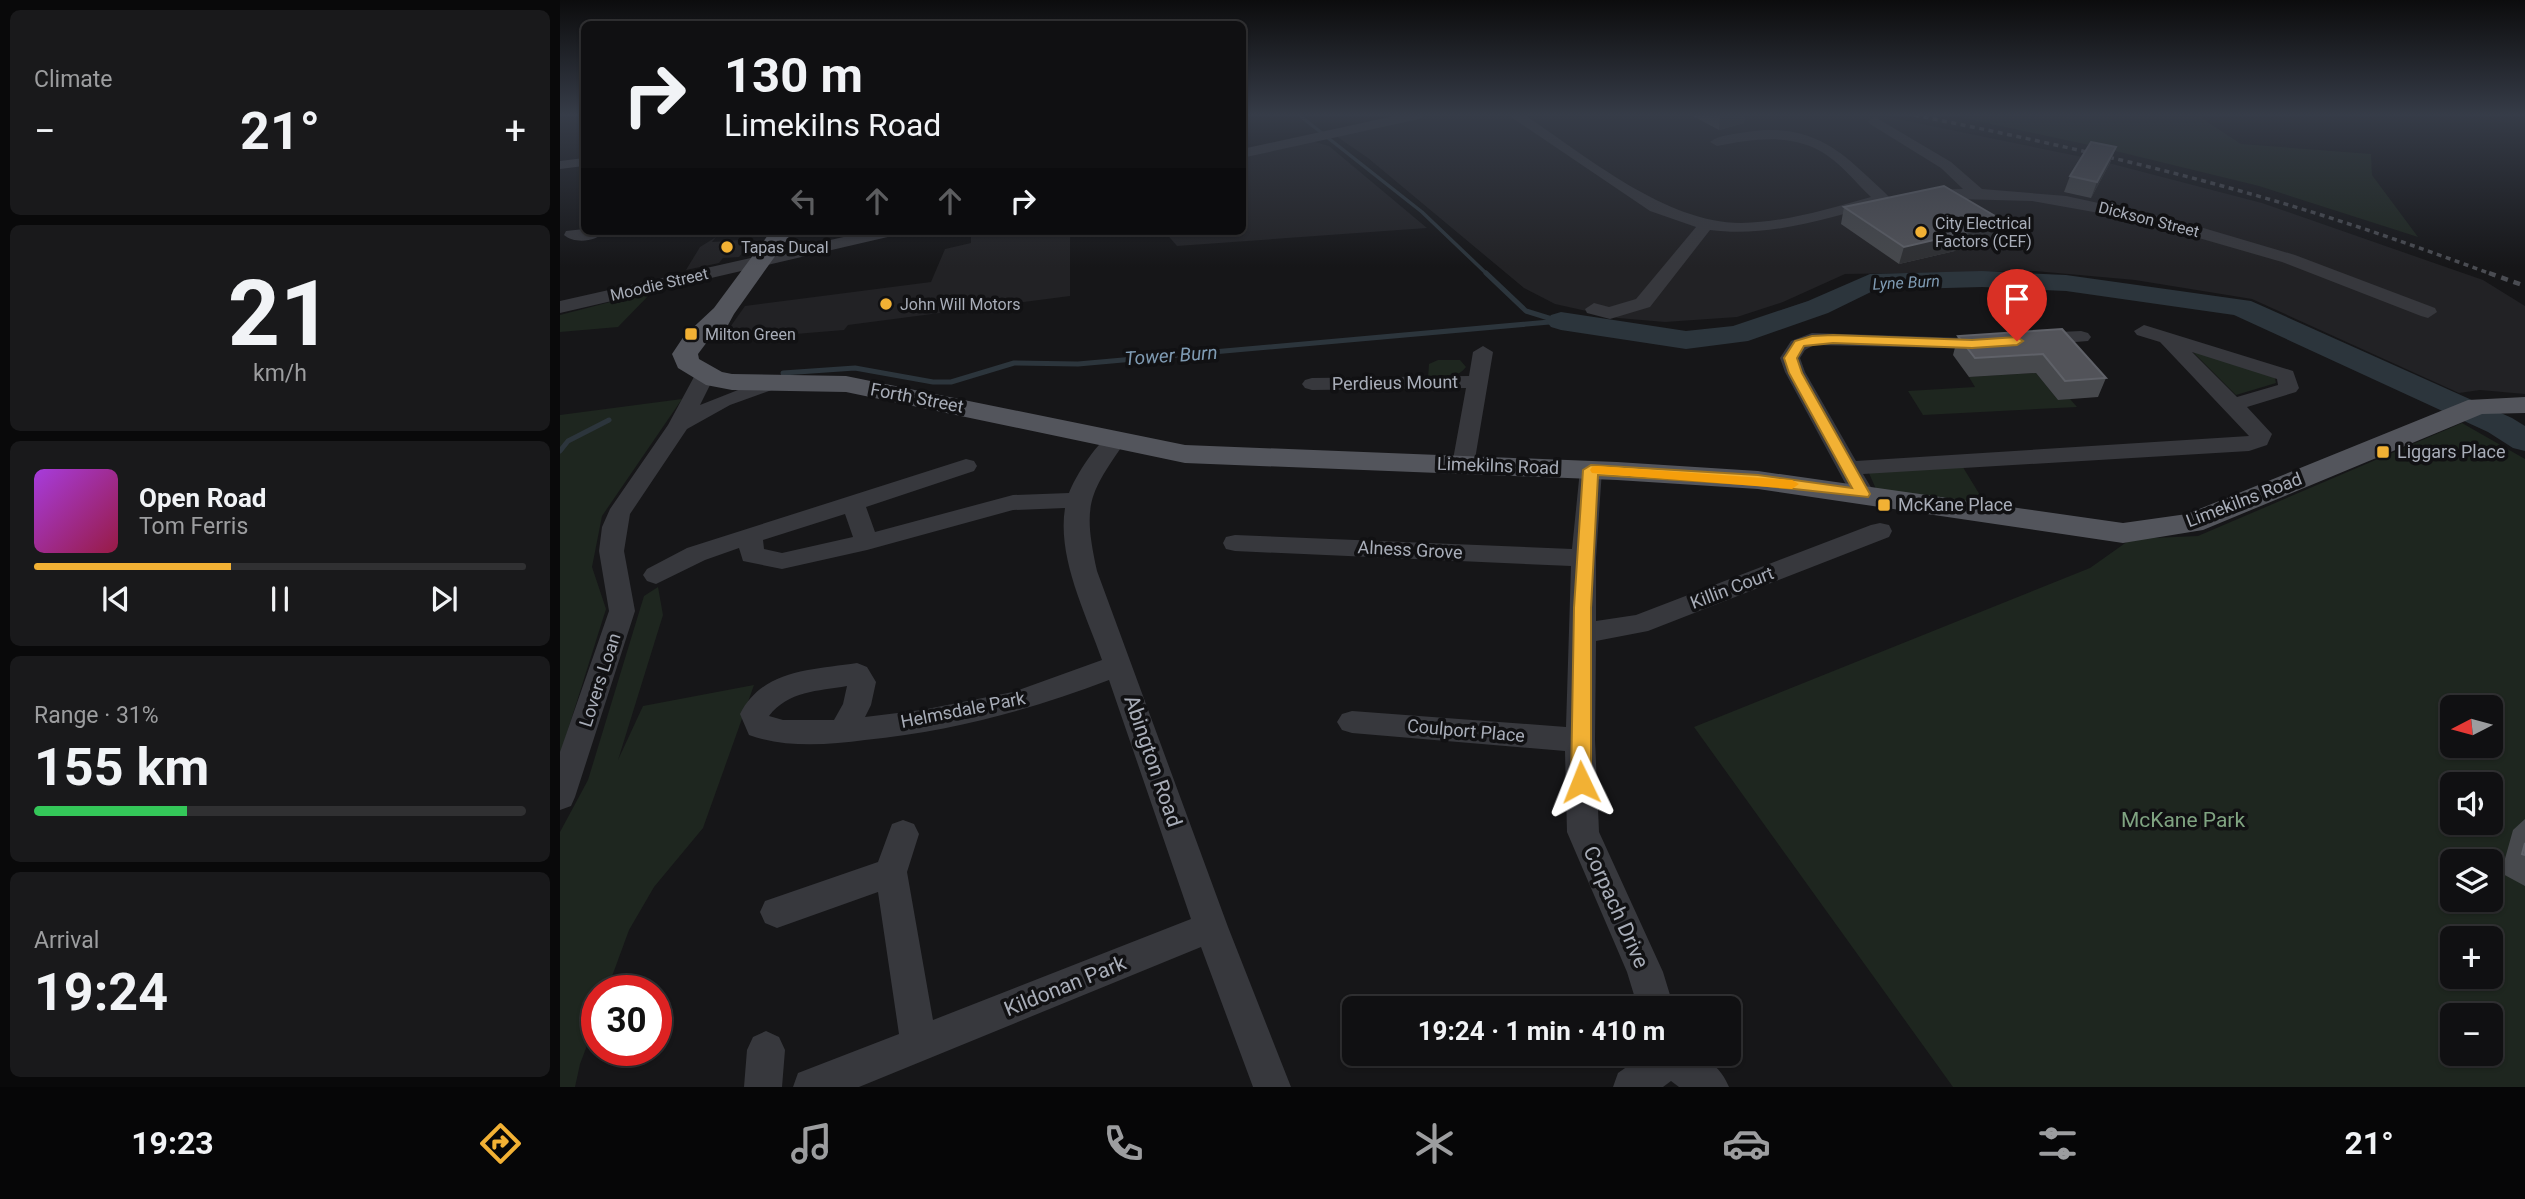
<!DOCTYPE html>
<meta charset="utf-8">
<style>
body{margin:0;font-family:Roboto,sans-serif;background:#19191b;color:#f1f3f6;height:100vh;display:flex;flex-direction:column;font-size:26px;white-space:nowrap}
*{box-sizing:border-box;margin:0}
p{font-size:23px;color:#9c9d9f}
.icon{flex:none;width:38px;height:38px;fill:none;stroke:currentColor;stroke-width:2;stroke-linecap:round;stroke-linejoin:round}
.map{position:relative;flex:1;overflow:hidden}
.drawer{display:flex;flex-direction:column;gap:10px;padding:10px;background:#09090a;width:560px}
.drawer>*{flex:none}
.top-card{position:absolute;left:21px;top:21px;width:665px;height:214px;border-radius:10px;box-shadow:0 2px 5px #0004,0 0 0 2px #303032;background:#101012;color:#f1f3f6;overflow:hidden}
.needle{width:46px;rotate:264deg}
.fabs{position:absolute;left:1880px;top:695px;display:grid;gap:14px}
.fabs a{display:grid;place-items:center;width:63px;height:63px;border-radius:10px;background:#101012;box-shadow:0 2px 5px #0004,0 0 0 2px #303032;font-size:35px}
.speed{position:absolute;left:21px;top:975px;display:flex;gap:14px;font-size:35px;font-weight:700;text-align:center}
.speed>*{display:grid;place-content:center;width:91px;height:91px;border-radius:50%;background:#101012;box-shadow:0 2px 5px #0004,0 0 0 2px #303032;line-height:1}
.speed .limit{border:10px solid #d22;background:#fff;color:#111}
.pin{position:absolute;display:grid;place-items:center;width:60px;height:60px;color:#fff;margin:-72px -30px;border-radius:50% 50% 50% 0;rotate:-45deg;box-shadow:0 0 7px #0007}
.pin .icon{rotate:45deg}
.me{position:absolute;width:77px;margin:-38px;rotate:358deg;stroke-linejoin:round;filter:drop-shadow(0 0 5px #0008)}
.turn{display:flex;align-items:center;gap:24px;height:147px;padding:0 28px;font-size:32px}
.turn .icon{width:91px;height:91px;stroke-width:2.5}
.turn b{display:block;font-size:49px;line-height:60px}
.lanes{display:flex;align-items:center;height:66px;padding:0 28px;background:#0003;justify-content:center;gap:35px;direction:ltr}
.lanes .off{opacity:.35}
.big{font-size:52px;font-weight:700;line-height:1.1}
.drawer .widget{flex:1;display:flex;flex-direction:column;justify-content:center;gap:10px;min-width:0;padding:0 24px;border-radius:10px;background:#19191b}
.drawer .dial{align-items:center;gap:0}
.dial b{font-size:91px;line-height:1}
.song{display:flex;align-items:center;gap:21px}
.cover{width:84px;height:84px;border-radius:10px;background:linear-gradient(135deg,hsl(280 70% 55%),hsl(340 70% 35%))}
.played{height:7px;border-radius:4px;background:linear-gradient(90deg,#f2b134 40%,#303032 40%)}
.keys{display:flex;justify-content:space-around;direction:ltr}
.heat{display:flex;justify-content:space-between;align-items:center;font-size:38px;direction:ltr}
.charge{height:10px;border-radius:5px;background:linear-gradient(90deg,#34c759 31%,#303032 0)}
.trip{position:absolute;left:782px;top:996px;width:399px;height:70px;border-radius:10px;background:#101012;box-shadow:0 2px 5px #0004,0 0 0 2px #303032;font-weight:700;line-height:70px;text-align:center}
.tabs{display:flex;height:112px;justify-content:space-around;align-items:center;background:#060607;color:#9c9d9f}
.tabs .icon{width:49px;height:49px}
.tabs .active{color:#f2b134}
.tabs b{font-size:32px;color:#f1f3f6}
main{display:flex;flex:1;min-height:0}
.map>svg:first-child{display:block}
.built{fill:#222225}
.green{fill:#1e261f;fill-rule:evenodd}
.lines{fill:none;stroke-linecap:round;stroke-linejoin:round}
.stream-far1{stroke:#2c353c;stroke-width:3.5}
.stream{stroke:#2c353c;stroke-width:5}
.river{fill:#2c353c;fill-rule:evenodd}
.minor{fill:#37383d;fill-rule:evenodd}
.major{fill:#53555c;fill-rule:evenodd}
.rail-far1{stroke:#4a4c52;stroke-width:3.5;stroke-dasharray:5 4.5;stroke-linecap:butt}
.rail{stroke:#4a4c52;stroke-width:4.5;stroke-dasharray:7 6;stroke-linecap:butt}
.wall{fill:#47494d}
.shaded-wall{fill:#2f3033}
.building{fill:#525359;stroke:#5f6168;stroke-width:2}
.route{fill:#f2b134;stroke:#9d7322;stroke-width:2}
.slow{fill:#f59e0b}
.poi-dot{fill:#f2b134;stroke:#111113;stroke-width:2.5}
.labels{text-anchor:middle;stroke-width:7;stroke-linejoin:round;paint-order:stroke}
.far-street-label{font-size:16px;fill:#a8adb8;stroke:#111113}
.far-poi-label{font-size:16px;fill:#a8adb8;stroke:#111113;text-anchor:start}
.far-water-label{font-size:16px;font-style:italic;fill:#7f9bb3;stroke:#111113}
.street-label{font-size:18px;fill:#a8adb8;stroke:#111113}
.poi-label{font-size:18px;fill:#a8adb8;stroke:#111113;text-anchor:start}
.water-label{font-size:19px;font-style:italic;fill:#7f9bb3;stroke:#111113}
.near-street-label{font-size:21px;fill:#a8adb8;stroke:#111113}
.near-park-label{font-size:21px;fill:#7fa381;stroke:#111113}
</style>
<main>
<section class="drawer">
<div class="widget"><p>Climate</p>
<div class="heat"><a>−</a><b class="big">21°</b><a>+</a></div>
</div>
<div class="widget dial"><b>21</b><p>km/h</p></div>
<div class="widget">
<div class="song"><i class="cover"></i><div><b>Open Road</b><p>Tom Ferris</p></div></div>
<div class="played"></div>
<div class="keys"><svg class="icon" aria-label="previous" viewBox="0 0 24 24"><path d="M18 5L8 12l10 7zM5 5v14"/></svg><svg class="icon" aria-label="pause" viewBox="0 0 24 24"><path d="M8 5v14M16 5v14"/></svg><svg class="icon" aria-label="next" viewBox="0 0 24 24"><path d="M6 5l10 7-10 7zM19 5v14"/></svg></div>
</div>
<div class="widget"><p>Range · 31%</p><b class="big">155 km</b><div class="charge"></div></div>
<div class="widget"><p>Arrival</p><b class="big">19:24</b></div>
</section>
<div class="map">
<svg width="1965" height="1087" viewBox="0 0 1965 1087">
<rect width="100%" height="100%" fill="#161618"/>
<path class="built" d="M872,115H1318L1537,160L1702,203L1923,280L1965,306V394L1920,390L1899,393L1692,299L1575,280L1475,271L1285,274L1223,302L1177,317L1105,322L1058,318L995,304L964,288L808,158L776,136Z
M752,141L769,146L867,228L617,246L604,231H682L683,158Z
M411,231H510V296L288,325L284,330L161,340L185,306L371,282L385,249L411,243Z
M156,237L152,242L194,239L179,257L163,258L159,263L126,270L140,247Z"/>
<path class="green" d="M1389,115H1637L1681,144L1811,154L1812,175L1858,237L1699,186L1543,148Z
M93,291L58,327L0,332V315Z
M1629,348L1714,374L1716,383L1676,395Z
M878,360H900L906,367C897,379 882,378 868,378L869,364Z
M1476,373L1498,400L1510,399L1517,407L1363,415L1348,391L1415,387L1409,377Z
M122,399L42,516L32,567L46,609L0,755V415Z
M1902,423L1965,459V1087H1393L1134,727L1530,568L1571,539L1638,536ZM1892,707H1930V746H1892ZM1892,784H1930V822H1892ZM1892,861H1930V900H1892ZM1892,938H1930V976H1892ZM1892,1015H1930V1054H1892Z
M1401,464L1426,505L1316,489L1308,471Z
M98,587L103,615L58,760L83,706L194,685L143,828L94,887L69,930L47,990H37V1019L20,1064L15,1087H0V832L28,780L84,596Z"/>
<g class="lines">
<path class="stream-far1" d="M739,115L862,212L928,275"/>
<path class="stream" d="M926,273L966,311L995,320
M223,373L295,368L373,382H391L454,363L518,364L1001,321
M0,451L8,441L49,420"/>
<path class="river" d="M1422,271L1506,275L1691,301L1952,418L1965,426V451L1953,448L1928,432L1674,315L1506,291L1422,287L1315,290L1268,313L1188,341L1126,349L1001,330L991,327L986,321L991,315L1001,312L1126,331L1173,326L1248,301L1310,274Z"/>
<path class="minor" d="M839,115H866L859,119L682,158V149Z
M948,115H965C1026,156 1106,223 1181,223C1226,222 1268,209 1311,197C1297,184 1284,167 1268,156C1234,132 1195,139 1157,146L1150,142C1158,135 1175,134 1186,132C1239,124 1270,140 1307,176C1315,184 1324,191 1331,199L1329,202C1270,217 1212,238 1150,230L1090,307L1050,319L1027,313L1025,309L1034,303L1049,307L1076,299L1136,227L1090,211Z
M1315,117L1391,162L1422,189L1506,196L1613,219L1735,255L1875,308L1877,312L1868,318L1861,316L1722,262L1573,219L1472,201L1359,198L1357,195L1365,190L1403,189L1381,168L1310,124L1308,121Z
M24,158V166L0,169V161Z
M24,229L45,231C37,242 14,244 4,235L6,231Z
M310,231H340L332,236L0,313V301Z
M1584,325L1733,371L1739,388L1736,392L1687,407L1712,434L1707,445L1689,451L1303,474L1315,494L1311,499L1303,501L1295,499L1291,494L1225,372L1220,358L1231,341L1252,333L1434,339L1437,343L1434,347L1427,349L1254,345L1245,350L1240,358L1245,372L1296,461L1689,436L1600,342L1577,335L1574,331ZM1632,352L1717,379L1718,385L1677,397Z
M1521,331L1528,333L1531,337L1528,341L1477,345L1467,339L1477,333Z
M923,346L933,352L914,465L911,470H895L892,465L906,388L752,390L745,388L742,384L745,380L752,378L909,376L913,352Z
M145,369L152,371L155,375L140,405L206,379H220L223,383L220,387L170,405L127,429L70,514L64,551L75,611L15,797L11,806L0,810V752L49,611L39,551L42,527L50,509L108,425L135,375L138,371Z
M556,432L564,434L567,439C529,494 522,503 537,571L668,927L731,1087H693L641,947L299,1087H233L238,1073L339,1034L318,892L217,928L205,923L200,912L205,901L318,862L332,824L343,820L354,824L359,834L347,872L373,1020L631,919L549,680C467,711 393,731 305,740C267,745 226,748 189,735L180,714C203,669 252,670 297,663L307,667L316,682L311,705L305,717L362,710L453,692L542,660C526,614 497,558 505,508L453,510L307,550L222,569L183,561L179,548L145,560L96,584L87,581L83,575L87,569L127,548L406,459L414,461L417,466L414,471L306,507L315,532L453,495L509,493C515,477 539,437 556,432ZM285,514L293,537L222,553L204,549L203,540ZM287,686L283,704L274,720H223L209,716C228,691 258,691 287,686Z
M1031,463L1039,465L1042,470L1036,558V621L1076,615L1311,525L1320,523L1329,525L1332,531L1329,537L1088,631L1036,641L1035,740L1039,832L1103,972L1114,1008H1078L1067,972L1007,832L1005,751L792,733L782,730L777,722L782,714L792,711L1006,727L1011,566L675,551L666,549L663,543L666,537L675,535L1012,549L1020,470L1023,465Z
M206,1031L219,1037L225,1050L222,1087H184L187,1050L193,1037Z
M1085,1054C1121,1054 1153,1048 1169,1087H1119L1111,1081L1103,1087H1053L1058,1073Z"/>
<path class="major" d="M211,231H233L174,314L162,336L150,338L138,354L139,359L162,372L172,374L286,376L625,445L1057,462L1198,471L1563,523L1627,514L1908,400L1965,397V413L1922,414L1643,530L1563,543L1198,489L1057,480L625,463L286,392L172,390L146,385L118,368L112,354L124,336L154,308Z"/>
<path class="rail-far1" d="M1354,115C1478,140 1601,167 1722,203C1793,224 1864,249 1934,275"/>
<path class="rail" d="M1929,273L1965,286"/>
</g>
<path class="wall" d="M1131,115H1185L1184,123L1159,130Z
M1556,147L1550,163L1531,198L1504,192L1510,176Z
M1284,207L1442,240L1339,264L1281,224Z
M1502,329L1546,378L1538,397L1498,400L1476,373L1409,377L1393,355L1398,336Z
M1965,819V886L1941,873L1953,830Z"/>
<path class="shaded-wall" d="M1160,115H1185L1184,123L1159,130Z
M1556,147L1550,163L1531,198L1537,182Z
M1447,223L1442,240L1339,264L1344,247Z
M533,231H547L534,234Z"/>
<path class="building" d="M1531,142L1556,147L1537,182L1510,176Z
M1384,186L1447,223L1344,247L1284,207Z
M1502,329L1546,378L1505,381L1483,354L1415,358L1398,336Z
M1965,843V855L1962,854Z"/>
<linearGradient id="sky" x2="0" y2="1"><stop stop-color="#0c0c0d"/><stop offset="0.43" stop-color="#363c48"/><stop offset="1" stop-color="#363c48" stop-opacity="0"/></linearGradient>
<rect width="1965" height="267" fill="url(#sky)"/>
<path class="route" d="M1273,335L1412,340L1457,337L1463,341L1457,345L1412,348L1273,343L1244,346L1237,358L1242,373L1310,494L1308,497L1198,485L1038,475L1031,608V782L1028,788L1021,791L1014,788L1011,782L1014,608L1023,470L1031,465L1198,475L1292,488L1229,373L1224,358L1235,341L1252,336Z"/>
<path class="slow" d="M1037,466L1232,480L1239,484L1232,489L1032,473L1030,470L1032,467Z"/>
<g class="poi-dot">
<circle cx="1361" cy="232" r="7"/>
<circle cx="167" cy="247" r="7"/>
<circle cx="326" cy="304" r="7"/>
<rect x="124" y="327" width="14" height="14" rx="3.5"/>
<rect x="1816" y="445" width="14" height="14" rx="3.5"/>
<rect x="1317" y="498" width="14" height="14" rx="3.5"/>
</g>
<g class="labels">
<g class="far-street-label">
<text transform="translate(1589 219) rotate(14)" y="6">Dickson Street</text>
<text transform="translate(99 284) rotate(-13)" y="6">Moodie Street</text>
</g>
<g class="far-poi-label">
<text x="1375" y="229">City Electrical<tspan x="1375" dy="18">Factors (CEF)</tspan></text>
<text x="181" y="253">Tapas Ducal</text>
<text x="340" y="310">John Will Motors</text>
<text x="145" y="340">Milton Green</text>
</g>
<g class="far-water-label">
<text transform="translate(1346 282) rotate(-3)" y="6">Lyne Burn</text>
</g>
<g class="street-label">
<text transform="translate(835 383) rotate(-1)" y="6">Perdieus Mount</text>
<text transform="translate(357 398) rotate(11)" y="6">Forth Street</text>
<text transform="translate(938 466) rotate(2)" y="6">Limekilns Road</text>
<text transform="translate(1684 500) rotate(-21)" y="6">Limekilns Road</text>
<text transform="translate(850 550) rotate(3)" y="6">Alness Grove</text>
<text transform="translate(1172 588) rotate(-21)" y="6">Killin Court</text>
<text transform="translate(40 680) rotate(-72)" y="6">Lovers Loan</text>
<text transform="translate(403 710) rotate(-11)" y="6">Helmsdale Park</text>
<text transform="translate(906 731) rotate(5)" y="6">Coulport Place</text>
</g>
<g class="poi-label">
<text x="1837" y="458">Liggars Place</text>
<text x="1338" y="511">McKane Place</text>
</g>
<g class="water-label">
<text transform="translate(611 355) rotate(-4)" y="7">Tower Burn</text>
</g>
<g class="near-street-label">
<text transform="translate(593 761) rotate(71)" y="7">Abington Road</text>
<text transform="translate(1056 907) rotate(66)" y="7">Corpach Drive</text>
<text transform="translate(505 986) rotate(-22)" y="7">Kildonan Park</text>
</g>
<g class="near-park-label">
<text x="1623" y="827">McKane Park</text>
</g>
</g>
</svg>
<div class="fabs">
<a><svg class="needle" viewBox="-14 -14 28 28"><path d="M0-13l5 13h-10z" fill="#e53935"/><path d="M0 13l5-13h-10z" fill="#9c9d9f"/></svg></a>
<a><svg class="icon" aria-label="sound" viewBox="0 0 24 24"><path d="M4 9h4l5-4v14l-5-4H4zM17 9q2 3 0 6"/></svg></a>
<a><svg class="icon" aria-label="layers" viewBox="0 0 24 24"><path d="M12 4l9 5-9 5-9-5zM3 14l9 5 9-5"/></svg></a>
<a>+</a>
<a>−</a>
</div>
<div class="speed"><div class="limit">30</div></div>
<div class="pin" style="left:1457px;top:341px;background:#d93025"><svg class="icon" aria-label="arrive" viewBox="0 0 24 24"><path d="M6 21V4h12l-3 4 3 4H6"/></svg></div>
<svg class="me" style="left:1021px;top:782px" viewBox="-20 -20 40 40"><path d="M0-17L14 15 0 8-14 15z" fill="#f2b134" stroke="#fff" stroke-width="4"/></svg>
<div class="trip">19:24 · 1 min · 410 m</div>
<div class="top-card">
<div class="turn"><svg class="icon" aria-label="right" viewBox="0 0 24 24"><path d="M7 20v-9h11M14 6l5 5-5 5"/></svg><div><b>130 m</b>Limekilns Road</div></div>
<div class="lanes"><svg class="icon off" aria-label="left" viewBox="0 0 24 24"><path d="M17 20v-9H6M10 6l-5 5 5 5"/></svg><svg class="icon off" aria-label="ahead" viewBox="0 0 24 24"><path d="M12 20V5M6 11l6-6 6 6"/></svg><svg class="icon off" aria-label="ahead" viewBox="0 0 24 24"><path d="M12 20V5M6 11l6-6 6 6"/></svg><svg class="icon" aria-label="right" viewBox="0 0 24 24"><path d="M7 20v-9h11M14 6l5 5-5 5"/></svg></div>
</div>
</div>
</main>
<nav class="tabs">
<b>19:23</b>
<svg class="icon active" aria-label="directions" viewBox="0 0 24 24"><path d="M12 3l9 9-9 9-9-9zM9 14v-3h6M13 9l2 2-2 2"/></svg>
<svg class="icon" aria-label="music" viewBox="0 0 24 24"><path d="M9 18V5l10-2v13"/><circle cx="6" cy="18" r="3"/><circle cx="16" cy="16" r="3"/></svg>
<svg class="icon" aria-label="phone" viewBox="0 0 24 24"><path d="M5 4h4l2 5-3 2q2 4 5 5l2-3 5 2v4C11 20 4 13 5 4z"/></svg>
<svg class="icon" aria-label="climate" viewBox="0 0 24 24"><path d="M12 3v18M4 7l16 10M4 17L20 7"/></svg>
<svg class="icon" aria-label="car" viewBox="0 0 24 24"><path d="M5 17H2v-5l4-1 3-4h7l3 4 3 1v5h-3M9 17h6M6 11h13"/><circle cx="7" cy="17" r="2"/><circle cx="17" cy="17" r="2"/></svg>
<svg class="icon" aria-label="filters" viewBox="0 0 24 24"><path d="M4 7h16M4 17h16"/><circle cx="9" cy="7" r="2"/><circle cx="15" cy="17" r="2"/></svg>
<b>21°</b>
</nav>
